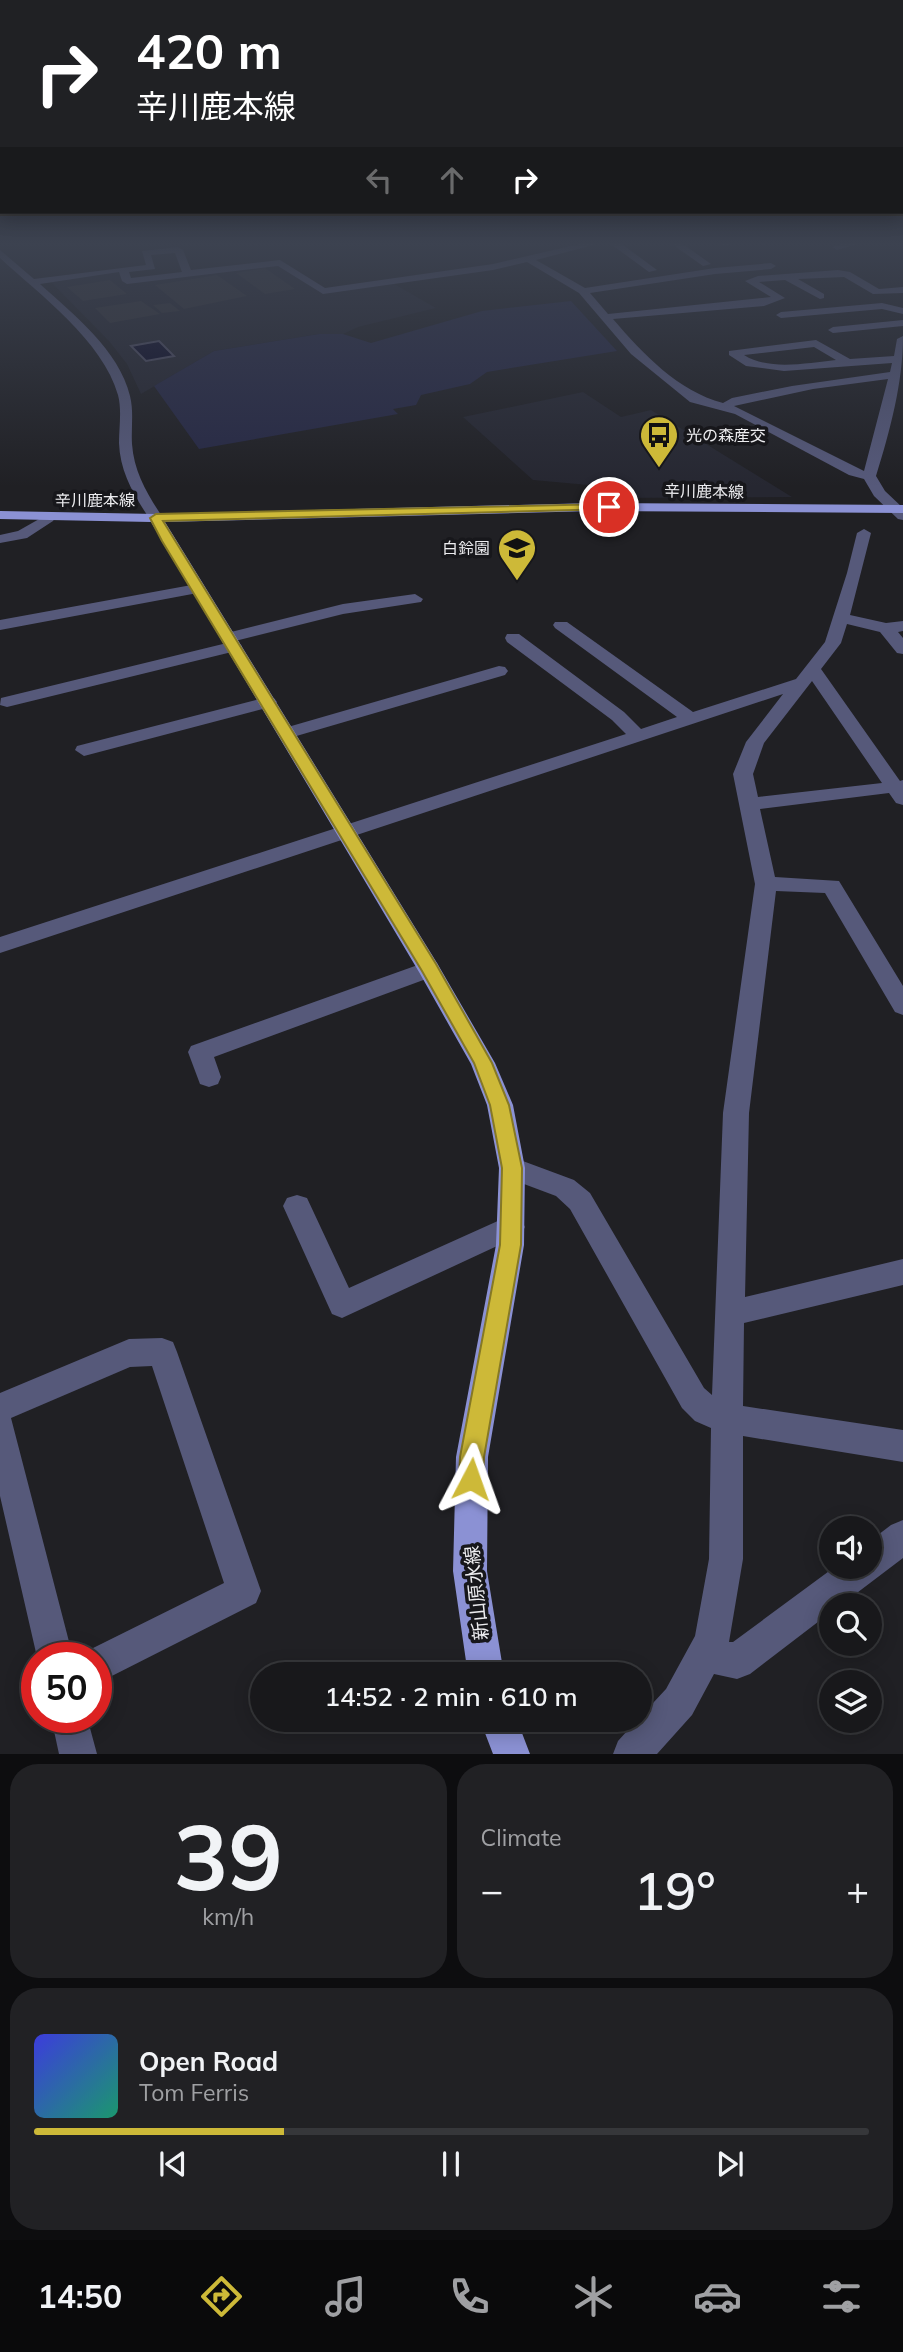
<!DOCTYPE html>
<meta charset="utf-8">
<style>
body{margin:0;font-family:Mulish,"Noto Sans JP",sans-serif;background:#212124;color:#f1f3f6;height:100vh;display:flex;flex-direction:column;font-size:26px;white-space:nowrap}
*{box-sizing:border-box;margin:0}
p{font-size:23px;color:#9fa0a3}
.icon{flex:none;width:38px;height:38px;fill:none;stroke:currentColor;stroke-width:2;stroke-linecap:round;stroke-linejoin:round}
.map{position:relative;height:1754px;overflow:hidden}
.drawer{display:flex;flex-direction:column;gap:10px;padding:10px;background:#0d0d0f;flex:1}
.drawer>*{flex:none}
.hud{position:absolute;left:0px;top:0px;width:903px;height:214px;box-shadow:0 4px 18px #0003,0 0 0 2px #36373a;background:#202124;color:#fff;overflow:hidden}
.tools{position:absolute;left:819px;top:1516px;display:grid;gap:14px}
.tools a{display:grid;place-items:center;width:63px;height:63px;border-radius:50%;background:#18181b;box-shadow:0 4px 18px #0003,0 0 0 2px #36373a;font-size:35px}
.speed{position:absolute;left:21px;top:1642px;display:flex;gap:14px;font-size:35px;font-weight:700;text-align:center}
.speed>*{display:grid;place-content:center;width:91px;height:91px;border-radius:50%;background:#18181b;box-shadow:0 4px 18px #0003,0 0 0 2px #36373a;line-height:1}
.speed .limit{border:10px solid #d22;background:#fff;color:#111}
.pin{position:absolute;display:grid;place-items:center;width:60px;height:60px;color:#fff;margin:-30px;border:4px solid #fff;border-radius:50%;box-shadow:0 2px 7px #0007}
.me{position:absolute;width:77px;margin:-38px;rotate:4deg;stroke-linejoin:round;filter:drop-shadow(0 0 5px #0008)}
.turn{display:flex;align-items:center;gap:24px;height:147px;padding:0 21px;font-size:32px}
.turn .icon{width:91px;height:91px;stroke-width:2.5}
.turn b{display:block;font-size:49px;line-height:60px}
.lanes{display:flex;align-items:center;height:66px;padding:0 21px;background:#0003;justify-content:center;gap:35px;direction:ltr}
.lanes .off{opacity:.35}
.big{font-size:52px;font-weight:600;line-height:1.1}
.drawer .widget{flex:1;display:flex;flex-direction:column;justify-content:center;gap:10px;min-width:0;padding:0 24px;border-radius:28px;background:#212124}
.drawer .dial{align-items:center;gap:0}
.dial b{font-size:91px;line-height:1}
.song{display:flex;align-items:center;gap:21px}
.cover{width:84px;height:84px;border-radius:10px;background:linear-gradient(135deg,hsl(240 70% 55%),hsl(160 70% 35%))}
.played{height:7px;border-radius:4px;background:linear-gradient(90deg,#cdb938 30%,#36373a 30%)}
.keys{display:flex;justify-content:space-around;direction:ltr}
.heat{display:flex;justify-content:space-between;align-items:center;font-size:38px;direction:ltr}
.drawer .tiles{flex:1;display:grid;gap:10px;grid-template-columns:1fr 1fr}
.widget:last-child{grid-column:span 2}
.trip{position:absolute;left:250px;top:1662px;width:402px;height:70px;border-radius:35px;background:#18181b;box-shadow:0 4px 18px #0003,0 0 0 2px #36373a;font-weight:600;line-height:70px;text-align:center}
.dock{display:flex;height:112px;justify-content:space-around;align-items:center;background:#0a0a0b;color:#9fa0a3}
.dock .icon{width:49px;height:49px}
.dock .selected{color:#cdb938}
.dock b{font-size:32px;color:#f1f3f6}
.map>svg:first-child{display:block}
.built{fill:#262731}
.green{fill:#272945}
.water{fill:#0a0925;stroke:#4e4d62;stroke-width:2}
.building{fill:#343439}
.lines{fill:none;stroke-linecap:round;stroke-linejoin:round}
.minor{fill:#56597a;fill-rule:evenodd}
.major{fill:#8b91d4;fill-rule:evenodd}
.route{fill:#cdb938;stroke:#857824;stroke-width:2}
.labels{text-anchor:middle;stroke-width:7;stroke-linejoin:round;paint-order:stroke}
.far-poi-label{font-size:16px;fill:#ececef;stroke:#17171b;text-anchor:start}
.far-street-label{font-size:16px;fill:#ececef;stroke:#17171b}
.street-label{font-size:19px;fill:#ececef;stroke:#17171b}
</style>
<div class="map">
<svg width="903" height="1754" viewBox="0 0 903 1754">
<rect width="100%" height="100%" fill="#202024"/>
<path class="built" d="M280,265L321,293L394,284L436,308L358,327L343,334H319L214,351L141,394L127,364L109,341L50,281L118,271L125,282Z
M583,392L621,417L651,410L792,497L606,498L599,486L533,480L463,417Z"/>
<path class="green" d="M571,301L617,351L487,372L470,384L421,395L416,405L393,409L398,414L199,449L154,386L214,351L319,334H343L371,343L482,311Z"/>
<path class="water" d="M159,341L174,356L146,361L131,346Z"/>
<path class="building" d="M265,268L295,289L265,294L236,273Z
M217,275L247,296L184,309L155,285Z
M110,280L127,294L83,301L67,287Z
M141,301L160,314L110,323L95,308Z
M170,303L180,311L162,313L153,305Z"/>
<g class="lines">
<path class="minor" d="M588,242H605L536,260L585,288L715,268L771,263L776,266L771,269L715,274L590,293L608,314L771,297L745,281L758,276L838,270L850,272L879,289L903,287V293L873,294L844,277L798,279L824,294V298L820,299L785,280L759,282L785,298L764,306L613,319C643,354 678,391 723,403L732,398L792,386L890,372L892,363L784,371L746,366L729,355V351L816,340L850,359L894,356L897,339L903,336C903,383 890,431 876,476L885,491L903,508V520L898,519L874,496L864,479L849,475L735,414L690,402L631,354L579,293L527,262L493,270L323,294L278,266L127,284L122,281L119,272L40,284C73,314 119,350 130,396C134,412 131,428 132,444C134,473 148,495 163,518L156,522L151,521C135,497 120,473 119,443C119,427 122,410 118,395C103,341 39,294 0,258V250L34,279L146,265L142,251L178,247L183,250L191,270L280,260L325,288L493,264ZM175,253L182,272L131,278L129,272L155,269L151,255ZM814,347L836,360C807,363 769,371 744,355ZM888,379L864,471L734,406L813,389Z
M608,242H619L657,270L649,272Z
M669,242H680L711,264L703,266Z
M742,242L723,246L718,243L719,242Z
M847,242H865L837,250L832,247Z
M882,303L903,308V314L882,309L781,318L776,315L781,312Z
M903,320V326L833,333L828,330L833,327Z
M48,514L55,518L53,521L27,538L0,543V535L18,531Z
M864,529L871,533L850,615L886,623L903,621V631L898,632L903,638V654L897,653L880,632L847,624L841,643L821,669L900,781L903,780V805L896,803L889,793L760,809L775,877L839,881L903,986V1015L895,1012L825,893L776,891L749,1113L745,1297L903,1259V1285L744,1323L743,1406L903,1430V1462L743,1436V1559L729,1642H733L836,1566H870V1541L891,1525L903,1520V1558L841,1605H831V1612L750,1674L737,1679L714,1674L692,1715L657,1754H613L618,1741L637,1720H640V1717L666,1689L695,1636L709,1559L711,1428L695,1421L682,1408L570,1209L556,1196L503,1176L499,1168L503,1160L512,1157L574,1180L590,1193L704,1388L712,1395L723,1113L755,884L733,774L746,742L783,694L0,953V937L626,734L612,720L507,642L505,638L507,634H519L624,712L641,729L677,717L555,628L553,625L555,622H567L693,712L796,679L825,642L847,573L857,533ZM812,681L882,783L758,797L753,774L764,743Z
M197,584L205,589L203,592L0,630V620Z
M415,594L423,599L421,602L343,614L235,641L242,646L240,650L7,707L0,705L1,698L227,643L221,638L223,634L343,604Z
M499,666L505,667L508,671L505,675L293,737H281L278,733L281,729Z
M268,697L274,698L277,702L274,706L84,756L75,750L77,746Z
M429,961L437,963L440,969L437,975L214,1057L221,1077L218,1084L209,1087L200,1084L188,1052L191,1046Z
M297,1195L307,1198L349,1288L511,1215L521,1219L525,1227L521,1235L342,1318L332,1314L283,1206L287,1198Z
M162,1338L173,1342L177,1352L261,1591L256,1603L96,1684V1657H82L83,1653L224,1583L152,1366L130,1367L11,1418L73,1657H37L0,1496V1393L129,1339Z
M51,1717H87L97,1754H59Z"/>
<path class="major" d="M594,503L903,505V513L594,511L165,522L437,963L495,1063L513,1105L525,1168L524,1245L488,1457L487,1571L504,1675H468L453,1571L456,1457L496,1245L499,1168L487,1105L471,1064L419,972L151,522L0,519V511L156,514Z
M480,1720H517L530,1754H493Z"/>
</g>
<linearGradient id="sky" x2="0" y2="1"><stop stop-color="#121214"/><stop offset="0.5" stop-color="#3c4250"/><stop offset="1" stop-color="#3c4250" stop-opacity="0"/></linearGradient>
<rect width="903" height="487" fill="url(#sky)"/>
<path class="route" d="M609,504L613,505V509L163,521L436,964L492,1063L509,1105L522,1168L521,1245L484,1457L483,1479L480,1488L471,1492L463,1488L459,1479L460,1457L500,1245L502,1168L490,1105L474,1063L422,971L162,541L150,518L156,514Z"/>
<defs>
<symbol id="bus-pin" viewBox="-11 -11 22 30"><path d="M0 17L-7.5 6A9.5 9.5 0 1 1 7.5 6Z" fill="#cdb938" stroke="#17171b"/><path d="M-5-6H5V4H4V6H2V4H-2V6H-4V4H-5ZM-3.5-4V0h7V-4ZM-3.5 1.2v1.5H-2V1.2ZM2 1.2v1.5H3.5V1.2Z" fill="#111"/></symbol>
<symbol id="school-pin" viewBox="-11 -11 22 30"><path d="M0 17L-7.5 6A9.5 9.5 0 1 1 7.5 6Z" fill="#cdb938" stroke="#17171b"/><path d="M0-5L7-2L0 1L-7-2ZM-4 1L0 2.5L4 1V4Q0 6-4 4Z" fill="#111"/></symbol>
</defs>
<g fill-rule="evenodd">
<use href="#bus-pin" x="637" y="413" width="44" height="60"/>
<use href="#school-pin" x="495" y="526" width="44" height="60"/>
</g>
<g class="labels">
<g class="far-poi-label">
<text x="686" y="441">光の森産交</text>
<text x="490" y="554" text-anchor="end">白鈴園</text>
</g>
<g class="far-street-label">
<text transform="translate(704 491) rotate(1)" y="6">辛川鹿本線</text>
<text x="95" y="506">辛川鹿本線</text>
</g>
<g class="street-label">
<text transform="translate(476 1593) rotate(-96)" y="7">新山原水線</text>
</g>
</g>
</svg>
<div class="tools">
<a><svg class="icon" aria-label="sound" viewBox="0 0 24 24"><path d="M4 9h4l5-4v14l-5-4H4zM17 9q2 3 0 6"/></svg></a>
<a><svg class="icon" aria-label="search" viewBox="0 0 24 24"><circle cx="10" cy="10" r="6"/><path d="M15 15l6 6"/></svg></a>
<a><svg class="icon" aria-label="layers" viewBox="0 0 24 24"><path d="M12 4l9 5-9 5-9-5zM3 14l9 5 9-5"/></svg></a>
</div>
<div class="speed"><div class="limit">50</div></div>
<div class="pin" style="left:609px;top:507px;background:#d93025"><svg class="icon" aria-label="arrive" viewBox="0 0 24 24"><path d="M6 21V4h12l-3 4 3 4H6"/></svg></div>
<svg class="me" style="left:471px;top:1479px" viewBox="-20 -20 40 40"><path d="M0-17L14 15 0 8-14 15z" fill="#cdb938" stroke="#fff" stroke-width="4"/></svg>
<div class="trip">14:52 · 2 min · 610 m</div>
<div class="hud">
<div class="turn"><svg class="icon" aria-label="right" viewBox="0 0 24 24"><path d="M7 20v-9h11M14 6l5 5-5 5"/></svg><div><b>420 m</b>辛川鹿本線</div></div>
<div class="lanes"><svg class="icon off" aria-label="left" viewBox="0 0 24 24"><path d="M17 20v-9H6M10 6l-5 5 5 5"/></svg><svg class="icon off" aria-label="ahead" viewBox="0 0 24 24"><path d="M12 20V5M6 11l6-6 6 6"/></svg><svg class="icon" aria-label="right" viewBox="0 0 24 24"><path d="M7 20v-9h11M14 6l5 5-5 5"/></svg></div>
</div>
</div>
<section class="drawer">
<div class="tiles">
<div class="widget dial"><b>39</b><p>km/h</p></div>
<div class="widget"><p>Climate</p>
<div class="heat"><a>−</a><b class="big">19°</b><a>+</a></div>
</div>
<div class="widget">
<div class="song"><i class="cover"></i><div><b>Open Road</b><p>Tom Ferris</p></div></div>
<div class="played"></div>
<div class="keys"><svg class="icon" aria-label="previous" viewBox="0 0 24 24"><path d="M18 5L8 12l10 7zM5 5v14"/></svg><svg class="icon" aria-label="pause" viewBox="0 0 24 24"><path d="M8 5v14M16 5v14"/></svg><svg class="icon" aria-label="next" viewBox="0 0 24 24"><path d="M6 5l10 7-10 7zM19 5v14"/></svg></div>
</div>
</div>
</section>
<nav class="dock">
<b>14:50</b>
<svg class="icon selected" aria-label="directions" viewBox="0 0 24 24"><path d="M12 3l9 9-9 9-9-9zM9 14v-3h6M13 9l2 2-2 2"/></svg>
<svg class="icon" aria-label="music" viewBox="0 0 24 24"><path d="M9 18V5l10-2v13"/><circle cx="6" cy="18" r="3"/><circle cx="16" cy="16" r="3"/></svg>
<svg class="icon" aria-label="phone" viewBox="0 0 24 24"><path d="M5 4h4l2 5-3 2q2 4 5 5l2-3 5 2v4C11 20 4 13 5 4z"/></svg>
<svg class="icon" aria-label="climate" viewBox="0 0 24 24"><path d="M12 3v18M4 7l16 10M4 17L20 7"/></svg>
<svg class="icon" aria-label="car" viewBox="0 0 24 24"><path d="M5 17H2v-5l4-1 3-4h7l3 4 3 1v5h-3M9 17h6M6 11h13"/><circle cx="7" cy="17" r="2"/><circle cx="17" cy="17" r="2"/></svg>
<svg class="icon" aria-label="filters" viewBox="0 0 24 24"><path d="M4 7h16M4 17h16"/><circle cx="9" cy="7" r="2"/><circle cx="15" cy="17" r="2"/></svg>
</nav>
